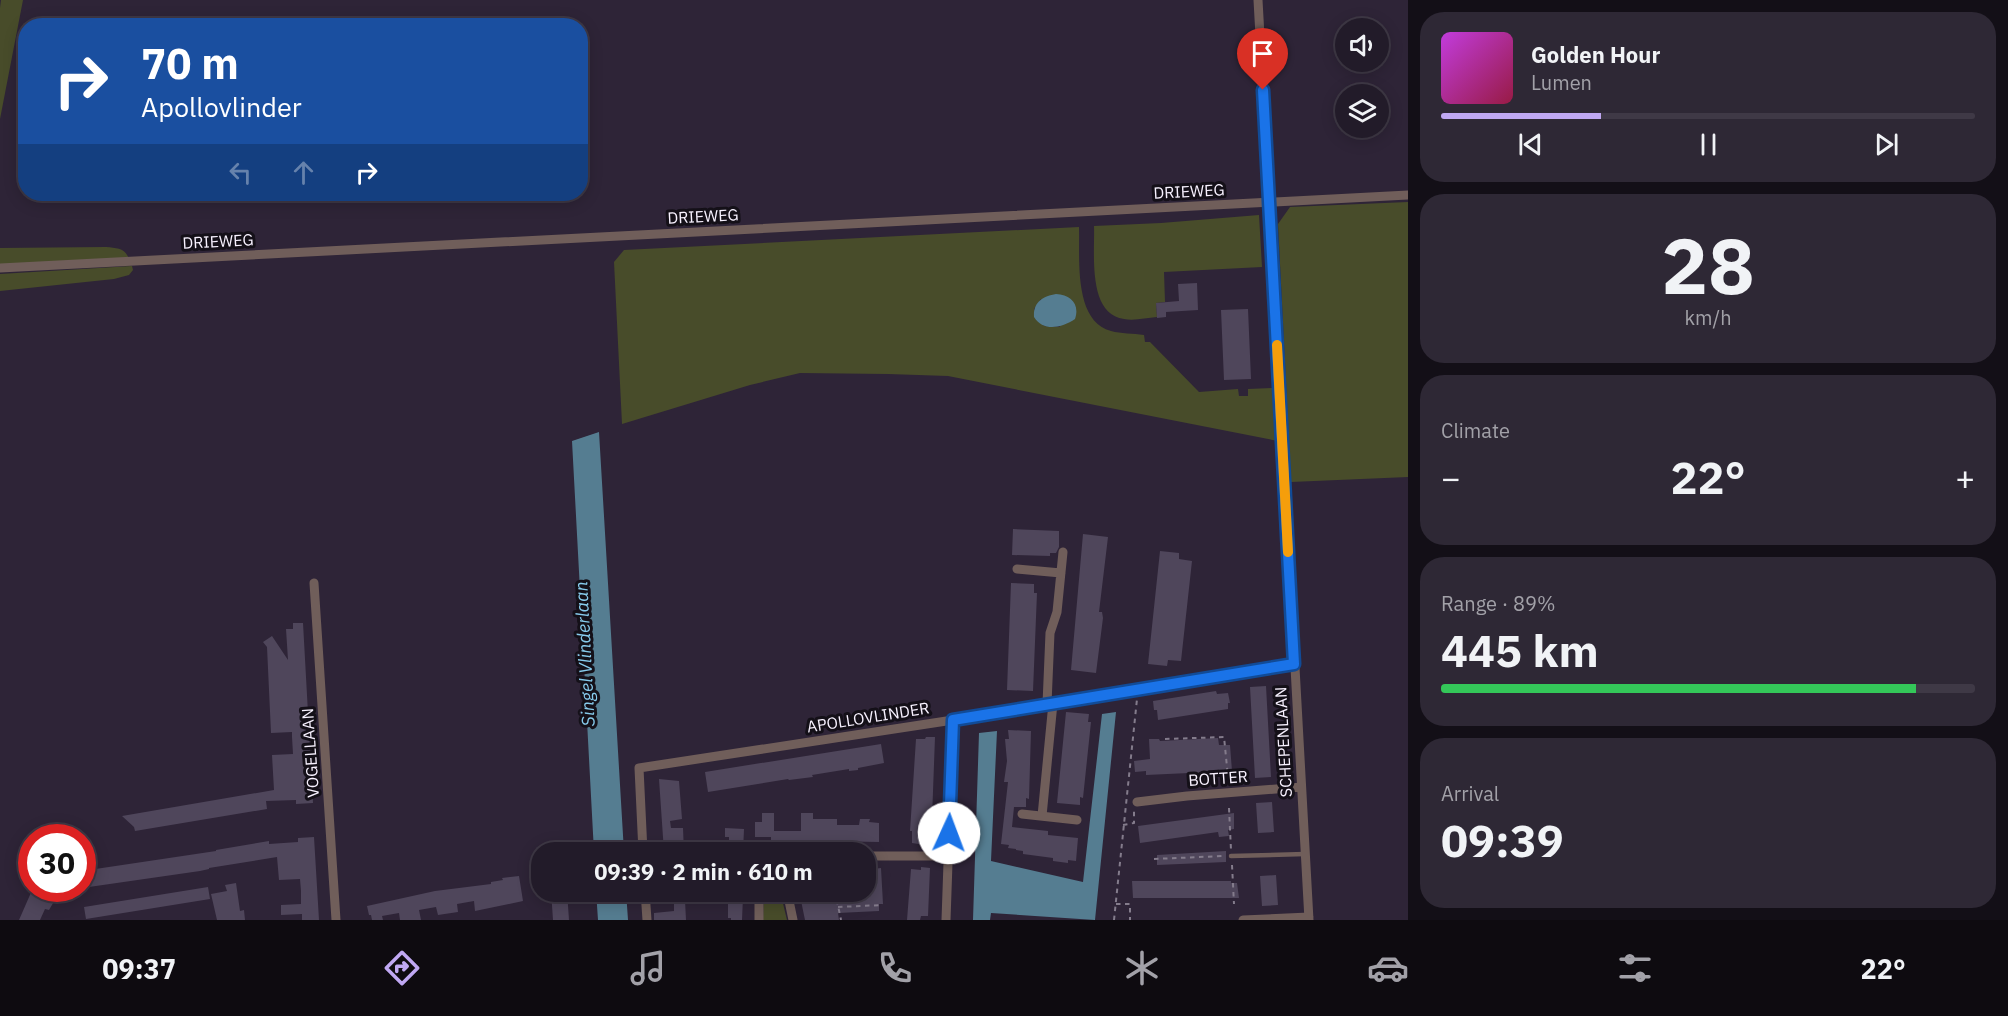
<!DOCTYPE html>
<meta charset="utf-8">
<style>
body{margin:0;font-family:"IBM Plex Sans",sans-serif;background:#2e2835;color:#f1f3f6;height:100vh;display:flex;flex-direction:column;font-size:22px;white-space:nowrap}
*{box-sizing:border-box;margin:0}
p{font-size:20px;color:#a2a1a8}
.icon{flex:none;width:33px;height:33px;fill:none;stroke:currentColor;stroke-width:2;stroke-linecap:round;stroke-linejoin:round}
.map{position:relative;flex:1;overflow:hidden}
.details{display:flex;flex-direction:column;gap:12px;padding:12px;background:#130f17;width:600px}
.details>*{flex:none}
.banner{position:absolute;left:18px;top:18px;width:570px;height:183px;border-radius:24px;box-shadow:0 3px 15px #0003,0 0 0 2px #3f3946;background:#1a4fa0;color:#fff;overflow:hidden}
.fabs{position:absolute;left:1335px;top:18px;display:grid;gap:12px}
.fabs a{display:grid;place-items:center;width:54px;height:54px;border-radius:50%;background:#221b29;box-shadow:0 3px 15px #0003,0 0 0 2px #3f3946;font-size:30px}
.speed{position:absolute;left:18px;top:824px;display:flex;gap:12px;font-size:30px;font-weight:700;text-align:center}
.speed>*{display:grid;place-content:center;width:78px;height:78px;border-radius:50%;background:#221b29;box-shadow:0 3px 15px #0003,0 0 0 2px #3f3946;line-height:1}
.speed .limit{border:9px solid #d22;background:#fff;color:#111}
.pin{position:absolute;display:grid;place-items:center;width:51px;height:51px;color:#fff;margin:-62px -26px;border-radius:50% 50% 50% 0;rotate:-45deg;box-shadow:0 0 6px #0007}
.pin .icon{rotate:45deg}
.me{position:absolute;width:66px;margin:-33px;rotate:2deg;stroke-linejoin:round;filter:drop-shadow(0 0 4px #0008)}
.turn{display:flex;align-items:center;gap:21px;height:126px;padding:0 24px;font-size:27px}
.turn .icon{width:78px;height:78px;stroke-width:2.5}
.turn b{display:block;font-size:42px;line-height:51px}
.lanes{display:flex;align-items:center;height:57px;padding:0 24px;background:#0003;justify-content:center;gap:30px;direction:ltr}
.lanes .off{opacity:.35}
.big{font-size:45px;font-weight:700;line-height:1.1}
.details .widget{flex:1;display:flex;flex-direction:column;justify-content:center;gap:9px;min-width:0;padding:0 21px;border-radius:24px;background:#2e2835}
.details .dial{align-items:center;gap:0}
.dial b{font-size:78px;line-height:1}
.song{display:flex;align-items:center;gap:18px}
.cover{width:72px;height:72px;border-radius:9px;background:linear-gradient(135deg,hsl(290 70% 55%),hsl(340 70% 35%))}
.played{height:6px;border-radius:3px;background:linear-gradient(90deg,#c0a8f3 30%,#3f3946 30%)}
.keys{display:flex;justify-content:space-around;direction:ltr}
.heat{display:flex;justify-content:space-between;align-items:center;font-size:33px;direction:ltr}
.charge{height:9px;border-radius:4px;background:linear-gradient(90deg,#34c759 89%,#3f3946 0)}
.trip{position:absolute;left:531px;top:842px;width:345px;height:60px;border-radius:24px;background:#221b29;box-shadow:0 3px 15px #0003,0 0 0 2px #3f3946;font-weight:700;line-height:60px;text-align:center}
.dock{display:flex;height:96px;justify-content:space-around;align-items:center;background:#0e0b10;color:#a2a1a8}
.dock .icon{width:42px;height:42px}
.dock .selected{color:#c0a8f3}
.dock b{font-size:27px;color:#f1f3f6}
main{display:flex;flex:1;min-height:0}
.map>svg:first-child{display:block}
.green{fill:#484c2a;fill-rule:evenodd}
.water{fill:#557d91}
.building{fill:#4f465b}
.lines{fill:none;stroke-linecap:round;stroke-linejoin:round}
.path{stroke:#847c8c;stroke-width:2;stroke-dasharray:4.5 4.5;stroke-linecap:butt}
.service{stroke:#705e5a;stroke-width:4.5}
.minor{stroke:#705e5a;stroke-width:9}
.route-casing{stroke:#114b97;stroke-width:15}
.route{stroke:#1a73e8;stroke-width:10}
.slow{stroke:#f59e0b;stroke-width:10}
.labels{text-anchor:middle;stroke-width:6;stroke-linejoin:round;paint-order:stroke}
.street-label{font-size:16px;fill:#f8f2ff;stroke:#141018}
.water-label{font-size:18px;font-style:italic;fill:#87cbec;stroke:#141018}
</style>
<main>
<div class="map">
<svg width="1408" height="920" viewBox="0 0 1408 920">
<rect width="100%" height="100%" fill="#2e2437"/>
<path class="green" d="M1,0H23L0,119V8Z
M1408,202V477L1291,482L1278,224L1290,207Z
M1259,215L1262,267L1164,272L1165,302L1156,303L1157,317C1146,318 1134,321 1124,319C1087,314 1095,253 1094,226L1161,223Z
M1079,227C1080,257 1073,321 1111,331C1121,334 1133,333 1144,335L1145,342H1150L1199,392L1238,389L1239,396H1248V389L1272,388L1276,394L1278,441L948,376L888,374L800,373L750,385L622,424L614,262L624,250ZM1041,299L1060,327L1044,326L1034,309Z
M106,247C117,248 125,248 129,259L0,265V248Z
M132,266L133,270L129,275L114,279L0,291V274Z
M764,891H780L787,920H763Z"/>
<path class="water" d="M1056,294C1071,295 1080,304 1075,319C1062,328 1043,332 1034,317C1033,302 1043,296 1056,294Z
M599,432L624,852H594L572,441Z
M1116,712L1095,920L991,913L990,920H973L979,733L997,731L991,861L1083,882L1102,714Z
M596,891H626L628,920H598Z"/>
<path class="building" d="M1197,283L1198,310L1166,312V317L1157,318L1156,303L1179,301L1178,284Z
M1248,309L1251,379L1224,380L1221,310Z
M1013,529L1059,531V547L1056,553H1050V556L1012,555Z
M1083,534L1108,537L1099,612H1102L1103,618L1096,673L1071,670Z
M1160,551L1179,553V559L1192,561L1181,661L1168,660L1167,666L1148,664Z
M1011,583L1034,584V593H1037L1033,691L1007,690Z
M293,623H303L313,803L296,804V800L266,801L267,809L135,831L134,827L122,816L274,790L272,755L293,754L292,737V732L271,733L267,647L263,642L272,636L288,660L286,629H293Z
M1266,686L1271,777L1255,778L1250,687Z
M1216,691L1217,694L1228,693L1230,703H1228V709L1158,720L1157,710H1154L1153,701Z
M1066,712L1089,714L1088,722H1091L1083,798L1080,797V805L1057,803Z
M1008,730L1031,731L1029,799L1026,798V807H1014L1012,827L1048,831V835L1078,838L1076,861L1068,860V863L1053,861V858L1023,854V851L1016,850V849L1008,848L1009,845L1001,844L1008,782H1004L1007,761L1005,739H1009Z
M926,737H935L931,846L912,843V831H910L916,739H925Z
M1218,738L1219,745H1230L1232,771L1146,775V771L1135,772L1134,761L1150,759L1149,739H1159L1160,741Z
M881,744L884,763L858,768V770L849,771V769L812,775L813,777L789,780L788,779L708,792L705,772Z
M659,779L679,781L682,819L670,821L671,828H683L684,852H664Z
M1272,802L1274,832L1258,833L1256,803Z
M762,813H774V831H801V813H813V819H837V825H859L860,819H870L869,822L879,823V842L771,840V837H755V822H762Z
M1234,813V829L1228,830L1229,836L1219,837L1218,832L1140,843L1138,826Z
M725,828L744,829L743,852H729V837H725Z
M314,837L319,920H302V914L281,915V905L301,904V891L300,879L279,880L277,857L209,868V869L200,871L82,888V871L216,851V850L269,841V844L298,842V838Z
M1226,851V862L1157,865V855Z
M921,867L930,868L928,916H921L920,920H907L911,869L921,870Z
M881,868L883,904H879V911L838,913L839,920H805L799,891H815V894L833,891L835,901L866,900V870Z
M1276,875L1278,905L1262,906L1260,876Z
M519,876L523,901L475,911L474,901L457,904L458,912L438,915L436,907L419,910L421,920H400L399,913L382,916L383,920H372L371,915H369L367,906L435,891L491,884V882L503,880L502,878Z
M1132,881H1231V883H1237L1239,898H1133Z
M236,883L240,911L244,910L245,920H217L211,894L227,891L225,885Z
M208,887L210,899L86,919L84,907Z
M33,888H56L52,896L56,898L49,910L45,909L40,920H19Z
M551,891H567L569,920H553Z
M728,897H743L742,920H731V918H728Z
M685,900L686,920H654V913L674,911V901Z"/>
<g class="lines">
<path class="path" d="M1165,739L1224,737L1228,777
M1229,808L1231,850
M1123,825L1134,823V810
M1154,859L1223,856
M1232,865L1234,904
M835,891L841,920
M1116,904H1130V920
M838,907L883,905
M1114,920L1137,699"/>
<path class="service" d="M1231,856L1305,854"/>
<path class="minor" d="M1258,0L1309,920
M0,268L1408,195
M1017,569L1061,573
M314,583L336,920
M1047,704L1050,633L1057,612L1063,552
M1137,802L1187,796L1301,787
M1022,814L1077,820
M1042,816L1053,703
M643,852L639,768L953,720L1294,664
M866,856H948
M645,891L647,920
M787,891L793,920
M759,920V891
M946,920L953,720
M1243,920L1309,917"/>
</g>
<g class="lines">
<defs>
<path id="route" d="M949,833L953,720L1294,664L1263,90"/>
</defs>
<use href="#route" class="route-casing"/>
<use href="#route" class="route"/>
<path class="slow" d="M1277,345L1288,552"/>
</g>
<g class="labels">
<g class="street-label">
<text transform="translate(1189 191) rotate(-3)" y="6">DRIEWEG</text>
<text transform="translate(703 216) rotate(-3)" y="6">DRIEWEG</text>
<text transform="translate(218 241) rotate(-3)" y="6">DRIEWEG</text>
<text transform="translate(868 717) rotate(-9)" y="6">APOLLOVLINDER</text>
<text transform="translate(1283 742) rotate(-93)" y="6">SCHEPENLAAN</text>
<text transform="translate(310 753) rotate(-94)" y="6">VOGELLAAN</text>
<text transform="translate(1218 778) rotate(-4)" y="6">BOTTER</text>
</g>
<g class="water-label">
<text transform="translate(585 654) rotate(-93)" y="6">Singel Vlinderlaan</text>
</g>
</g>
</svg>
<div class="fabs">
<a><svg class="icon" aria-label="sound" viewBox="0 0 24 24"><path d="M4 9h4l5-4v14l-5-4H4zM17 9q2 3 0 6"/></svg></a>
<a><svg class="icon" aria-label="layers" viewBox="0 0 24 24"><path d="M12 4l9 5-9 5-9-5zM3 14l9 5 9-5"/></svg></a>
</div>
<div class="speed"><div class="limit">30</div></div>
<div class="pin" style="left:1263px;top:90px;background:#d93025"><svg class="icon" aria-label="arrive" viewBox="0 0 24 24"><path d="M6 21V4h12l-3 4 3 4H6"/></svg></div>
<svg class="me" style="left:949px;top:833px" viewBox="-20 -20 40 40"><circle r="19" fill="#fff"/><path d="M0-13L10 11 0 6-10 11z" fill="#1a73e8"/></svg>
<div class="trip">09:39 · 2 min · 610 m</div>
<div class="banner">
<div class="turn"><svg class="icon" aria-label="right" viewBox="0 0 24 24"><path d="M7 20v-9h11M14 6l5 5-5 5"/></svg><div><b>70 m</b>Apollovlinder</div></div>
<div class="lanes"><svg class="icon off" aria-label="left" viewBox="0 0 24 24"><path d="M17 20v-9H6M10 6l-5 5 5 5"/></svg><svg class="icon off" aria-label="ahead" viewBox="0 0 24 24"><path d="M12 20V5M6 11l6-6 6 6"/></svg><svg class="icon" aria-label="right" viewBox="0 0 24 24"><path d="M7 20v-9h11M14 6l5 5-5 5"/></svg></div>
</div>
</div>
<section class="details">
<div class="widget">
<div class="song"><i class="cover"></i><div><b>Golden Hour</b><p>Lumen</p></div></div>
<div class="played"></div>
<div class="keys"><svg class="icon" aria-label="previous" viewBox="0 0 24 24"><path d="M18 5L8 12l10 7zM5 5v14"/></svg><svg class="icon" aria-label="pause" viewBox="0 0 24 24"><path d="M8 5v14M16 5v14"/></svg><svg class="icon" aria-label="next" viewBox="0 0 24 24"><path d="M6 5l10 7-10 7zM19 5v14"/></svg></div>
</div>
<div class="widget dial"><b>28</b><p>km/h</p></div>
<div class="widget"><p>Climate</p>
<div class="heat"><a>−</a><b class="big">22°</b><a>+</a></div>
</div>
<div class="widget"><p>Range · 89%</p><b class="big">445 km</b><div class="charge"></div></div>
<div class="widget"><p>Arrival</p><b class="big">09:39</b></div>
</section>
</main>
<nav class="dock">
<b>09:37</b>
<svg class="icon selected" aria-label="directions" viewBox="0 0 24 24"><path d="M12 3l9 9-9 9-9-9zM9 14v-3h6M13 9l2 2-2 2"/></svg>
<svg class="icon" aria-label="music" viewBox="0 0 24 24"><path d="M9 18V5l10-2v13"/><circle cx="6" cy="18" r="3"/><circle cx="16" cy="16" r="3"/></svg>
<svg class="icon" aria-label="phone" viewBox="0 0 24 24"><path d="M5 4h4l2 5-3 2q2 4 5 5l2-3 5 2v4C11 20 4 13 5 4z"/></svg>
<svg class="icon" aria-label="climate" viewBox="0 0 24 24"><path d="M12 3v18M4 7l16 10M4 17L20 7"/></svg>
<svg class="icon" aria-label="car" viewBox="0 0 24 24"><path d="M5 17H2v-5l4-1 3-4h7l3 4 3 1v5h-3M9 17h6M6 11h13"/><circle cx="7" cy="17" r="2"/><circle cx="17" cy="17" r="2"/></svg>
<svg class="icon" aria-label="filters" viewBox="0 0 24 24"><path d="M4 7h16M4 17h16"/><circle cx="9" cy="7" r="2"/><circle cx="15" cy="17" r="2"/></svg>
<b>22°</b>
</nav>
